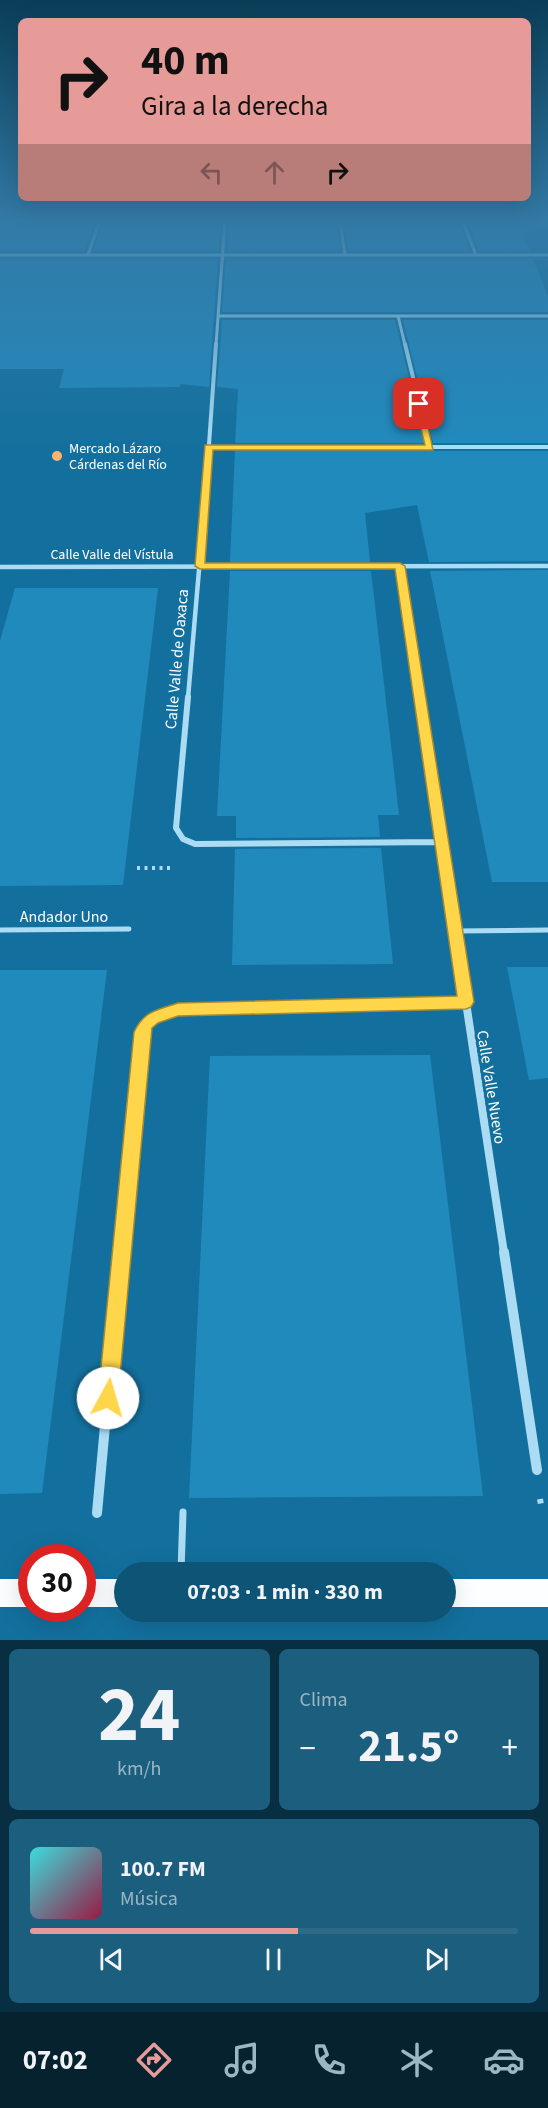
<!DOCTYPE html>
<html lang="es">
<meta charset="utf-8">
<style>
body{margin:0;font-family:"Source Sans 3",sans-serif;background:#1c5e7e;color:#f1f3f6;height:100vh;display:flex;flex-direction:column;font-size:22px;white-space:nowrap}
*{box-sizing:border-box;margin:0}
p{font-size:20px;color:#9bb7c5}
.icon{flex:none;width:33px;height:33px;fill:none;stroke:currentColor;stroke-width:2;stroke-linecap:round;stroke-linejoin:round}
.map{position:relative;height:1640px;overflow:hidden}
.sheet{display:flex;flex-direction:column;gap:9px;padding:9px;background:#082e41;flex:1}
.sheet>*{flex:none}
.hud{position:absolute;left:18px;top:18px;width:513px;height:183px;border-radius:9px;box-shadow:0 6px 24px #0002;background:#e69b98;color:#111;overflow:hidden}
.speed{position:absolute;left:18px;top:1544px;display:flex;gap:12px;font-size:30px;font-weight:700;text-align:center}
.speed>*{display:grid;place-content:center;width:78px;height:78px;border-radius:50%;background:#0e5476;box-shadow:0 6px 24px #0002;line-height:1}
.speed .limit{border:9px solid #d22;background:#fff;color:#111}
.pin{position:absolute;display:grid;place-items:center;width:51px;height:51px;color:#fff;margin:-26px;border-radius:12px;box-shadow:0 3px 9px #0006}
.me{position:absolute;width:66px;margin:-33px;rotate:6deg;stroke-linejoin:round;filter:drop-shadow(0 0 4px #0008)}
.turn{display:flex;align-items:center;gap:21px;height:126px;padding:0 24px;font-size:27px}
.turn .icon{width:78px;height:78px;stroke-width:2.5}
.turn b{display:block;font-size:42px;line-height:51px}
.lanes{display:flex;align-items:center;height:57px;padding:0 24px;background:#0003;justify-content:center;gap:30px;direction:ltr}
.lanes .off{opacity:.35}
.big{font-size:45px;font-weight:700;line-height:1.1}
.sheet .tile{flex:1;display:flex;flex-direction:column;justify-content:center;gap:9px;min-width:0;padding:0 21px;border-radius:9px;background:#1c5e7e}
.sheet .dial{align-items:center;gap:0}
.dial b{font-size:78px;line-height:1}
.song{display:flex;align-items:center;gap:18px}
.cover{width:72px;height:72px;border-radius:9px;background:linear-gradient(135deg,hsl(180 70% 55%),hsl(340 70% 35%))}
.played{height:6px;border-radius:3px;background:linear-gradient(90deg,#e69b98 55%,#2e6a88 55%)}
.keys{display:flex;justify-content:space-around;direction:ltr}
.heat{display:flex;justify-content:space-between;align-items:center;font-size:33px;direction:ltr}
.sheet .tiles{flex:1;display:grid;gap:9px;grid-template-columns:1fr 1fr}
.tile:last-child{grid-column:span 2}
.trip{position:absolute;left:114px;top:1562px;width:342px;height:60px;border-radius:30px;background:#0e5476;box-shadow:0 6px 24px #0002;font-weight:700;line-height:60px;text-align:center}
.tab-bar{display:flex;height:96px;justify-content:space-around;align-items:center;background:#06222f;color:#9bb7c5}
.tab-bar .icon{width:42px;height:42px}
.tab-bar .selected{color:#e69b98}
.tab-bar b{font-size:27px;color:#f1f3f6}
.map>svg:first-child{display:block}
.building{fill:#218abd}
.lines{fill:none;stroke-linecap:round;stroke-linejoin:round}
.path-far1{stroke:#abdcf4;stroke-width:4;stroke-dasharray:3 4.5;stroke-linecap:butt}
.path{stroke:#abdcf4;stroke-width:6;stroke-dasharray:4.5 7;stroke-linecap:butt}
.service{stroke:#abdcf4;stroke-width:7}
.pedestrian{stroke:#abdcf4;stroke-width:5}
.minor-far5{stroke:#abdcf4;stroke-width:3}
.minor-far4{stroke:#abdcf4;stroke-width:4}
.minor-far3{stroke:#abdcf4;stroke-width:4.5}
.minor-far2{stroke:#abdcf4;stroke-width:6}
.minor-far1{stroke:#abdcf4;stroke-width:8}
.minor{stroke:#abdcf4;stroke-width:10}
.trunk{fill:#fcfeff;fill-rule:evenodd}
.route{fill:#ffd54a;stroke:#a68a30;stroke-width:1.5}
.poi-dot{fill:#ffb46e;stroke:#13709e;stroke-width:2}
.labels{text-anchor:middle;stroke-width:6;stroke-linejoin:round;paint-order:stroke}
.far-poi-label{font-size:14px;fill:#fff;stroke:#13709e;text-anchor:start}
.far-street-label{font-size:14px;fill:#fff;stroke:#13709e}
.street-label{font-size:16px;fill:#fff;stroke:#13709e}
</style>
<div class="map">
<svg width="548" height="1640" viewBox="0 0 548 1640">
<rect width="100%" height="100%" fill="#13709e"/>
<path class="building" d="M0,220H96L85,251H0Z
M104,220H221L219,251H93Z
M229,220H336L341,251H227Z
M344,220H458L470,251H348Z
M466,220H517L530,251H479Z
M0,259H218L209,387L180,384V387L59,388L64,369H0Z
M226,259H533L548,296V312H222Z
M222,320H395L425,443H235L238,389L217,387Z
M403,320H548V443H433Z
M235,451H548V561L429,562L417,505L365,513L370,562H230Z
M548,570V882H492L430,571Z
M230,571H371L399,815H378L380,837L236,838V816H217Z
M15,588H158L123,885L0,886V641Z
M381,848L393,964L232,965L235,849Z
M507,967H548V1078L529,1080Z
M0,970H107L42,1493L0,1494Z
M430,1055L483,1496L189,1498L210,1056Z"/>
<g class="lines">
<path class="path-far1" d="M137,868H172"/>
<path class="path" d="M540,1499L542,1510"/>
<path class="service" d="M181,1572L183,1512"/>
<path class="pedestrian" d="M0,930L129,929
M455,931L548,930"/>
<path class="minor-far5" d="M340,220L345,255
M462,220L476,255
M0,255H548
M88,255L100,220
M218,316H548
M398,316L405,345
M216,345L225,220"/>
<path class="minor-far4" d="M405,344L430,448
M208,447H548
M205,502L216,344"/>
<path class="minor-far3" d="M400,566L420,698
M0,567L548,566
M188,698L205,500"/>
<path class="minor-far2" d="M188,697L176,828L183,839L195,844L442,842
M420,697L457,944"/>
<path class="minor-far1" d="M457,943L504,1253
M121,1253L142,1032L153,1019L178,1009L466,1002"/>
<path class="minor" d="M504,1252L537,1470
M97,1513L121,1252"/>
<path class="trunk" d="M0,1579H32V1607H0Z
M82,1579H124V1607H82Z
M446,1579H548V1607H446Z"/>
</g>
<linearGradient id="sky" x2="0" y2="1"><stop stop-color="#0a3e57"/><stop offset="0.49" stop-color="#337aa6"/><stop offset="1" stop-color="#337aa6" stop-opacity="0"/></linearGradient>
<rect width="548" height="449" fill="url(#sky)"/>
<path class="route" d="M419,401L423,404L433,450H213L205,563H400L405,566L474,1002L471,1007L466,1009L178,1016L158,1023L152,1028L118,1398L115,1406L108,1409L101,1406L98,1398L134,1032C144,1011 157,1010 178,1003L457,996L395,569H200L195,566L205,445H425L415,404Z"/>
<circle class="poi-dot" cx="57" cy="456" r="6"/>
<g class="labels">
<g class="far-poi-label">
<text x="69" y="453">Mercado Lázaro<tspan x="69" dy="16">Cárdenas del Río</tspan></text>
</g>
<g class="far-street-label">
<text x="112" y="559">Calle Valle del Vístula</text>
</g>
<g class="street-label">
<text transform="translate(176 659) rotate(-85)" y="6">Calle Valle de Oaxaca</text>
<text x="64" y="922">Andador Uno</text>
<text transform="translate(492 1087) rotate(81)" y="6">Calle Valle Nuevo</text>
</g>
</g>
</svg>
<div class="speed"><div class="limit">30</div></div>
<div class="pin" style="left:419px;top:404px;background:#d93025"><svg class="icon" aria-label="arrive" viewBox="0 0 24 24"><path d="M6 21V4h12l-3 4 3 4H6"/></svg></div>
<svg class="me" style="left:108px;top:1398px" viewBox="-20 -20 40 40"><circle r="19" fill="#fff"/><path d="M0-13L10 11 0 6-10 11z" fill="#ffd54a"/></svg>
<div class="trip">07:03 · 1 min · 330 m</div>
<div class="hud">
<div class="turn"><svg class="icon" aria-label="right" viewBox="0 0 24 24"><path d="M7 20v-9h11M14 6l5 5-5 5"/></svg><div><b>40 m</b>Gira a la derecha</div></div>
<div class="lanes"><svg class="icon off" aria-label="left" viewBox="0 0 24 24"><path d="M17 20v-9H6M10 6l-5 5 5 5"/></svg><svg class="icon off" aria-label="ahead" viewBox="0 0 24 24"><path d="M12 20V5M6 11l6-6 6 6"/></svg><svg class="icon" aria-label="right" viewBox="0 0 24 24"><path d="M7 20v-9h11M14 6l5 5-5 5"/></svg></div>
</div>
</div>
<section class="sheet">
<div class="tiles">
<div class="tile dial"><b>24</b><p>km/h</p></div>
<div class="tile"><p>Clima</p>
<div class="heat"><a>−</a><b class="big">21.5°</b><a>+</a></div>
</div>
<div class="tile">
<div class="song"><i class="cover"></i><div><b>100.7 FM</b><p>Música</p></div></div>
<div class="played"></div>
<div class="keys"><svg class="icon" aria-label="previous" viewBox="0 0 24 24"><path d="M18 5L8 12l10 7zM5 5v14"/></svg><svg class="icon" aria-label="pause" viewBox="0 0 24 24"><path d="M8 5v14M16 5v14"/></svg><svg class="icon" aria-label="next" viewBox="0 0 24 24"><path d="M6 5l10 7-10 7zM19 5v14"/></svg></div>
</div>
</div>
</section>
<nav class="tab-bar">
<b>07:02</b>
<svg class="icon selected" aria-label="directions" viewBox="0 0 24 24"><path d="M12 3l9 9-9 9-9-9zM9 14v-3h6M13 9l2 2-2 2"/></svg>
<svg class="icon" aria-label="music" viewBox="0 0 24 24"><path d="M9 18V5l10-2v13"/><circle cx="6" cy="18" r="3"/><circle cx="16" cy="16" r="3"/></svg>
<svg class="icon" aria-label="phone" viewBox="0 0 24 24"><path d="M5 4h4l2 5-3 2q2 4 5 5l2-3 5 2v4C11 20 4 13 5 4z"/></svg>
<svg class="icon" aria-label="climate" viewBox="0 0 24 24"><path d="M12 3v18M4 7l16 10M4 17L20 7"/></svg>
<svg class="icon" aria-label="car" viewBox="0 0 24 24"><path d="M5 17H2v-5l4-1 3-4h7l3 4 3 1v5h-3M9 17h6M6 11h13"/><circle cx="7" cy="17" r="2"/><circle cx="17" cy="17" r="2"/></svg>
</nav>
